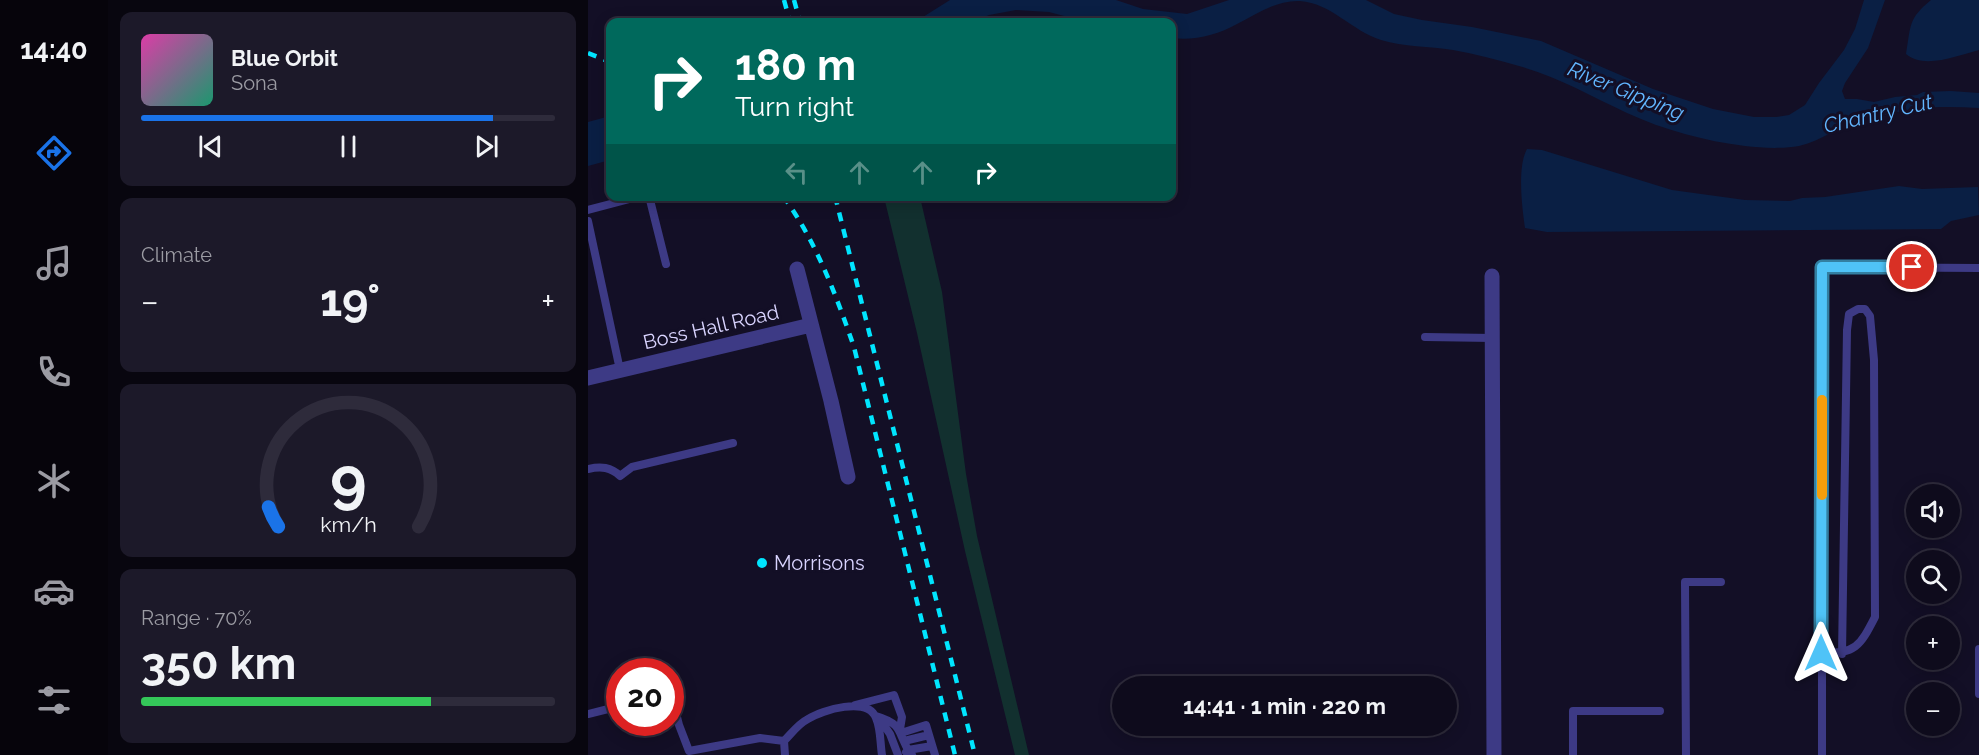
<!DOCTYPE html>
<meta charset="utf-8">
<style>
body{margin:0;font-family:Raleway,sans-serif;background:#1c1929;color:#f1f3f6;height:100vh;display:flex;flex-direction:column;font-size:22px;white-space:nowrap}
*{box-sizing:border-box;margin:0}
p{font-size:20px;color:#9b9ba3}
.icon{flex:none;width:33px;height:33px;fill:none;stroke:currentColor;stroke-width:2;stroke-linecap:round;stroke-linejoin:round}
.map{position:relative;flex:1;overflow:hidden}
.panel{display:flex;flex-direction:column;gap:12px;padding:12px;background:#08060f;width:480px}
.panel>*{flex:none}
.banner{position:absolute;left:18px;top:18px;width:570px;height:183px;border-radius:12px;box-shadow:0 3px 15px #0003,0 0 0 2px #2e2b3b;background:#00695c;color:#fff;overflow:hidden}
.buttons{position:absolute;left:1318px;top:484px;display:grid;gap:12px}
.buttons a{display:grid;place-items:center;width:54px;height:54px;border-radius:50%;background:#0e0b1c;box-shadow:0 3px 15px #0003,0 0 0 2px #2e2b3b;font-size:30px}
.speed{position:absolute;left:18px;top:658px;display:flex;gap:12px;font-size:30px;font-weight:700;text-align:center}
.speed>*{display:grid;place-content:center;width:78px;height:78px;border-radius:50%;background:#0e0b1c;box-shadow:0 3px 15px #0003,0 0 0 2px #2e2b3b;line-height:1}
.speed .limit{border:9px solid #d22;background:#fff;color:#111}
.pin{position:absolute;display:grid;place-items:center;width:51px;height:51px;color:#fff;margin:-26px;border:3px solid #fff;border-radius:50%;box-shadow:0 2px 6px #0007}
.me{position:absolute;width:66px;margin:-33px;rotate:0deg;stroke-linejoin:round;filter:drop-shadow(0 0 4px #0008)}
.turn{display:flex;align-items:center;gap:21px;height:126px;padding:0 30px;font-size:27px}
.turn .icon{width:78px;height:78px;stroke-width:2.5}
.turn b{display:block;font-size:42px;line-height:51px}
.lanes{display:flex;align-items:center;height:57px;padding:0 30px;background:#0003;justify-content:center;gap:30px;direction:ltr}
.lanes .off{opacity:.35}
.big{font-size:45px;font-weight:700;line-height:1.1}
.panel .widget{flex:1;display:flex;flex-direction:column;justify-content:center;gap:9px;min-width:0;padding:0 21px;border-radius:12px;background:#1c1929}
.panel .dial{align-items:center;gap:0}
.dial svg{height:156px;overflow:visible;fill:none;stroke:#2e2b3b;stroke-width:7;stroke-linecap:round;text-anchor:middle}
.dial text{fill:#f1f3f6;stroke:none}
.song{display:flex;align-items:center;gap:18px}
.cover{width:72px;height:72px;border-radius:9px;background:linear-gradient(135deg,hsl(320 70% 55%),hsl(160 70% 35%))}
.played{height:6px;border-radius:3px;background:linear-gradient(90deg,#1a73e8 85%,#2e2b3b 85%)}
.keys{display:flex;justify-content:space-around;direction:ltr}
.heat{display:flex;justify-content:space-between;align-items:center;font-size:33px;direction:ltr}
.charge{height:9px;border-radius:4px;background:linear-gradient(90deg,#34c759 70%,#2e2b3b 0)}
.trip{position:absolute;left:524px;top:676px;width:345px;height:60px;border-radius:30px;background:#0e0b1c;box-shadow:0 3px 15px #0003,0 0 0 2px #2e2b3b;font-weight:700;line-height:60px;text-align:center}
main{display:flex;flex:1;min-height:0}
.menu{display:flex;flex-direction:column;width:108px;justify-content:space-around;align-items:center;background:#06040b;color:#9b9ba3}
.menu .icon{width:42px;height:42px}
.menu .on{color:#1a73e8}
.menu b{font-size:27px;color:#f1f3f6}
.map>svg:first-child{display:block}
.green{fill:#12302f}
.water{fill:#0a1f44}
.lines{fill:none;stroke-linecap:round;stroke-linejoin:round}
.lane{stroke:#3d3a85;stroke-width:8}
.street{stroke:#3d3a85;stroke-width:15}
.rail{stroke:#00e5ff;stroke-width:4.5;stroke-dasharray:9 8;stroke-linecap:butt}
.route-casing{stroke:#337fa1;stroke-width:15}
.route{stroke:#4fc3f7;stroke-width:10}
.slow{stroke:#f59e0b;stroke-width:10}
.poi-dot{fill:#00e5ff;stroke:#130f26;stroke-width:2}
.labels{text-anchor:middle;stroke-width:6;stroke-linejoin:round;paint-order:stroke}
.street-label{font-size:20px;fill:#d9d4ff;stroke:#130f26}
.poi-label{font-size:20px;fill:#d9d4ff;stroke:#130f26;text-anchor:start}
.water-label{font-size:21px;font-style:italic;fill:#62b6ff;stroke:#130f26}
</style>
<main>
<nav class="menu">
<b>14:40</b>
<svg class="icon on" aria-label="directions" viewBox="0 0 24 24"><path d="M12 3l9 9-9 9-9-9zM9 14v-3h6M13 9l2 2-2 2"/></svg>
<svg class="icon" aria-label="music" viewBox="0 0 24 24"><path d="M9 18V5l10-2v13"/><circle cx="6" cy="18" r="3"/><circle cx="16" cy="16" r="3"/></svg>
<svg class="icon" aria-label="phone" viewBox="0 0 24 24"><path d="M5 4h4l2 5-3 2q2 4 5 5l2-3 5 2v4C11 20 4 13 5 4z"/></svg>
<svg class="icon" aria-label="climate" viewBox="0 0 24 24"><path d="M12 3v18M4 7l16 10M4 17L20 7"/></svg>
<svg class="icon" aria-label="car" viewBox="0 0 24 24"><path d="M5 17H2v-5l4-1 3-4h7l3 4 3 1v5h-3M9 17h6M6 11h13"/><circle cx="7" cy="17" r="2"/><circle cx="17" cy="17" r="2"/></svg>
<svg class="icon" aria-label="filters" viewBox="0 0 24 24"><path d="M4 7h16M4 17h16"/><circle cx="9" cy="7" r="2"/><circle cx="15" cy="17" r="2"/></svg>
</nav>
<section class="panel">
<div class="widget">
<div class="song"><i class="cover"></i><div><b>Blue Orbit</b><p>Sona</p></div></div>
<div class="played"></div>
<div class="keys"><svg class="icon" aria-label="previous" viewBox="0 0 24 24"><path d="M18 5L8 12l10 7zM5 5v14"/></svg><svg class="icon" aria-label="pause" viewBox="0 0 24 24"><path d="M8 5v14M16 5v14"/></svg><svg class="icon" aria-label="next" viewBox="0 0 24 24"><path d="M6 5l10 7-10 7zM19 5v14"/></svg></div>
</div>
<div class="widget"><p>Climate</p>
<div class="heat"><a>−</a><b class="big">19°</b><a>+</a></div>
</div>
<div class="widget dial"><svg viewBox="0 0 100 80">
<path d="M14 69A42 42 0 1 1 86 69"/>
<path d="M14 69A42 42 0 0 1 9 59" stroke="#1a73e8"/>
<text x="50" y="56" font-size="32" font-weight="700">9</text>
<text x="50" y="72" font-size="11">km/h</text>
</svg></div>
<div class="widget"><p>Range · 70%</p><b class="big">350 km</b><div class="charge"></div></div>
</section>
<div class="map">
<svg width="1391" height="755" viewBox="0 0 1391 755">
<rect width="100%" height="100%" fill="#130f26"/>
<path class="green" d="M296,197H332L354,292L378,474L389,536L441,755H427L377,551L329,333Z"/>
<path class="water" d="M362,0H528L555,9L599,14L641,0H778L806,14L834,20L884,27L953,41L1065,89L1125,109L1166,117H1188L1201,115L1217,105L1231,83L1256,50L1267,29L1276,0H1297L1280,48L1257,83L1254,91L1257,99H1269L1286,102L1307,97L1329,95L1335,92L1363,91L1391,93V108C1361,106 1330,106 1301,114C1282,119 1262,125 1245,132C1233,138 1223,143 1211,146C1194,149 1174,148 1157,146C1117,141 1076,130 1039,113C1003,96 970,77 931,66C910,60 887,54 865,50C841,46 816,47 793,40C764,31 743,3 712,1C688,0 669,14 649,24C629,35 606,41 584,38V22H499L461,12L428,10L401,15L386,22H327Z
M1343,0H1391V50C1371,55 1336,70 1318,54C1323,25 1320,19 1343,0Z
M22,116V160L0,166V122Z
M939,149L954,150L1084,190L1157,200L1202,201L1214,198L1237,197L1311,186L1334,189L1390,187L1391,215L1363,221L1353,229L959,232L937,228C934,207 929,167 939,149Z"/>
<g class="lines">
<path class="lane" d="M61,196L78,264
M0,210L53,196
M0,221L32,370
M837,337L905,338
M0,469C13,466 23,467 32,476L44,467L145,443
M1391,649V694
M1233,653C1268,654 1272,646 1287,617L1286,360L1282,316L1277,309H1270L1261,314L1259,330L1254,654
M82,693H83
M85,701L91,725L101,751L172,738L196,741L197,755
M267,705L306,695L314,717L312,729
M0,714L32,706
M288,716C319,725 308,736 324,755
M291,718L302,734L310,755
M313,733L338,725L347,755
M196,741C204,733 210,724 220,719C234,710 280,696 288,718C293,729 292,743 294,755
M316,741L341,735
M318,752L320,750L344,746
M985,755V711H1072
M1098,755L1097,582H1133
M1234,755V267L1391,268"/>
<path class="street" d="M209,269L243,401L260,477
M904,276L906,755
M0,378L223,325"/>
<path class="rail" d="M196,0L202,22
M206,0L212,22
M0,53L22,62
M195,196C228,241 248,295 266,347L367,755
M247,196L387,755"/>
</g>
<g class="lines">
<defs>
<path id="route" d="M1233,653L1234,267H1324"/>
</defs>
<use href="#route" class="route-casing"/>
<use href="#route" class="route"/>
<path class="slow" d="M1234,400V495"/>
</g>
<circle class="poi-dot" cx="174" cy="563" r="6"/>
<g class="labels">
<g class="street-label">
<text transform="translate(123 327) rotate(-13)" y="7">Boss Hall Road</text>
</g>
<g class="poi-label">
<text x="186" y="570">Morrisons</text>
</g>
<g class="water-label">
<text transform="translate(1038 91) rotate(22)" y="7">River Gipping</text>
<text transform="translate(1290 114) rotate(-13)" y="7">Chantry Cut</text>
</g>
</g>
</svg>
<div class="buttons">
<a><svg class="icon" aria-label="sound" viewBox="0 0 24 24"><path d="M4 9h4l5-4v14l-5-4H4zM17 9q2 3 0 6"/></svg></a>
<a><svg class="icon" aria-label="search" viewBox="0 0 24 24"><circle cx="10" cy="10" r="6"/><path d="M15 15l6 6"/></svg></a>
<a>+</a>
<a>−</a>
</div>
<div class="speed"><div class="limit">20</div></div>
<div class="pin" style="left:1324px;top:267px;background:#d93025"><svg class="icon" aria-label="arrive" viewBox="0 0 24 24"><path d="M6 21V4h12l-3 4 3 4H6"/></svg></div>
<svg class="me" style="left:1233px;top:653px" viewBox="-20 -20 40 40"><path d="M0-17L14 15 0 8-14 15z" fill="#4fc3f7" stroke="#fff" stroke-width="4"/></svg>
<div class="trip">14:41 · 1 min · 220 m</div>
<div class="banner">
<div class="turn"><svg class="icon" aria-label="right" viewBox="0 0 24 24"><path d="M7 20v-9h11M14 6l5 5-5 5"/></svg><div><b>180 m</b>Turn right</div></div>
<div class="lanes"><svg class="icon off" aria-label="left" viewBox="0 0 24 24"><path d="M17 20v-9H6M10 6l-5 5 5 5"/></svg><svg class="icon off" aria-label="ahead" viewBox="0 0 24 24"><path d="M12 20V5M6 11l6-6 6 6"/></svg><svg class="icon off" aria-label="ahead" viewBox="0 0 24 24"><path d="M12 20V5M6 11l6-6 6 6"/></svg><svg class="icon" aria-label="right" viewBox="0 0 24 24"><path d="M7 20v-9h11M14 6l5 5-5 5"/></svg></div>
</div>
</div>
</main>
